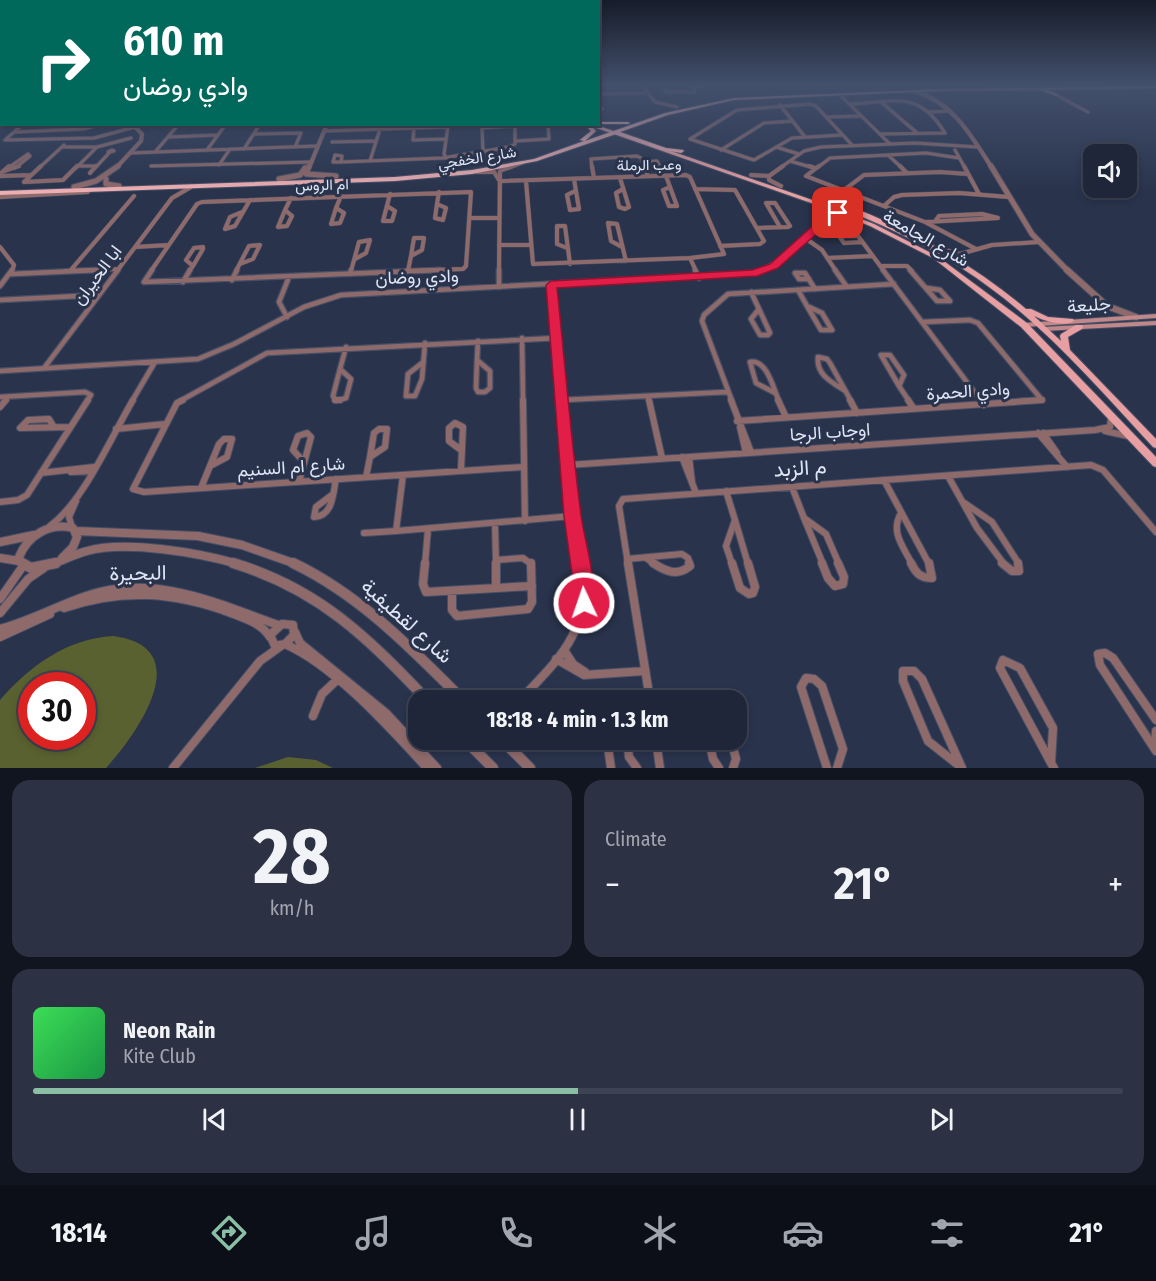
<!DOCTYPE html>
<meta charset="utf-8">
<style>
body{margin:0;font-family:"Fira Sans Condensed",Vazirmatn,sans-serif;background:#2c3244;color:#f1f3f6;height:100vh;display:flex;flex-direction:column;font-size:22px;white-space:nowrap}
*{box-sizing:border-box;margin:0}
p{font-size:20px;color:#a1a5ae}
.icon{flex:none;width:33px;height:33px;fill:none;stroke:currentColor;stroke-width:2;stroke-linecap:round;stroke-linejoin:round}
.map{position:relative;height:768px;overflow:hidden}
.sheet{display:flex;flex-direction:column;gap:12px;padding:12px;background:#11151f;flex:1}
.sheet>*{flex:none}
.guide{position:absolute;left:0px;top:0px;width:600px;height:126px;box-shadow:0 3px 9px #0003,0 0 0 2px #3c4353;background:#00695c;color:#fff;overflow:hidden}
.fabs{position:absolute;left:1083px;top:144px;display:grid;gap:12px}
.fabs a{display:grid;place-items:center;width:54px;height:54px;border-radius:12px;background:#1f2639;box-shadow:0 3px 9px #0003,0 0 0 2px #3c4353;font-size:30px}
.speed{position:absolute;left:18px;top:672px;display:flex;gap:12px;font-size:30px;font-weight:700;text-align:center}
.speed>*{display:grid;place-content:center;width:78px;height:78px;border-radius:50%;background:#1f2639;box-shadow:0 3px 9px #0003,0 0 0 2px #3c4353;line-height:1}
.speed .limit{border:9px solid #d22;background:#fff;color:#111}
.pin{position:absolute;display:grid;place-items:center;width:51px;height:51px;color:#fff;margin:-26px;border-radius:12px;box-shadow:0 3px 9px #0006}
.me{position:absolute;width:66px;margin:-33px;rotate:357deg;stroke-linejoin:round;filter:drop-shadow(0 0 4px #0008)}
.turn{display:flex;align-items:center;gap:21px;height:126px;padding:0 24px;font-size:27px}
.turn .icon{width:78px;height:78px;stroke-width:2.5}
.turn b{display:block;font-size:42px;line-height:51px}
.big{font-size:45px;font-weight:700;line-height:1.1}
.sheet .card{flex:1;display:flex;flex-direction:column;justify-content:center;gap:9px;min-width:0;padding:0 21px;border-radius:18px;background:#2c3244}
.sheet .dial{align-items:center;gap:0}
.dial b{font-size:78px;line-height:1}
.song{display:flex;align-items:center;gap:18px}
.cover{width:72px;height:72px;border-radius:9px;background:linear-gradient(135deg,hsl(130 70% 55%),hsl(140 70% 35%))}
.played{height:6px;border-radius:3px;background:linear-gradient(90deg,#8abfa5 50%,#3c4353 50%)}
.keys{display:flex;justify-content:space-around;direction:ltr}
.heat{display:flex;justify-content:space-between;align-items:center;font-size:33px;direction:ltr}
.sheet .tiles{flex:1;display:grid;gap:12px;grid-template-columns:1fr 1fr}
.card:last-child{grid-column:span 2}
.trip{position:absolute;left:408px;top:690px;width:339px;height:60px;border-radius:18px;background:#1f2639;box-shadow:0 3px 9px #0003,0 0 0 2px #3c4353;font-weight:700;line-height:60px;text-align:center}
.tabs{display:flex;height:96px;justify-content:space-around;align-items:center;background:#0c0f17;color:#a1a5ae}
.tabs .icon{width:42px;height:42px}
.tabs .selected{color:#8abfa5}
.tabs b{font-size:27px;color:#f1f3f6}
.map>svg:first-child{display:block}
.green{fill:#5a6130;fill-rule:evenodd}
.lines{fill:none;stroke-linecap:round;stroke-linejoin:round}
.minor-far4-casing{stroke:#464f67;stroke-width:4.5}
.minor-far3-casing{stroke:#464f67;stroke-width:5}
.minor-far2-casing{stroke:#464f67;stroke-width:7}
.minor-far1-casing{stroke:#464f67;stroke-width:8}
.minor-casing{stroke:#464f67;stroke-width:10}
.tertiary-far4-casing{stroke:#464f67;stroke-width:5}
.tertiary-far3-casing{stroke:#464f67;stroke-width:7}
.tertiary-far2-casing{stroke:#464f67;stroke-width:8}
.tertiary-far1-casing{stroke:#464f67;stroke-width:10}
.tertiary-casing{stroke:#464f67;stroke-width:12}
.secondary-casing{stroke:#464f67;stroke-width:2}
.primary-casing{stroke:#464f67;stroke-width:2}
.trunk-casing{stroke:#464f67;stroke-width:2}
.minor-far4{stroke:#8f6a6b;stroke-width:3}
.minor-far3{stroke:#8f6a6b;stroke-width:4}
.minor-far2{stroke:#8f6a6b;stroke-width:4.5}
.minor-far1{stroke:#8f6a6b;stroke-width:6}
.minor{stroke:#8f6a6b;stroke-width:8}
.tertiary-far4{stroke:#8f6a6b;stroke-width:4}
.tertiary-far3{stroke:#8f6a6b;stroke-width:5}
.tertiary-far2{stroke:#8f6a6b;stroke-width:6}
.tertiary-far1{stroke:#8f6a6b;stroke-width:8}
.tertiary{stroke:#8f6a6b;stroke-width:10}
.secondary{fill:#c1888a;fill-rule:evenodd}
.primary{fill:#e89fa2;fill-rule:evenodd}
.trunk{fill:#eeafb2;fill-rule:evenodd}
.route{fill:#e11d48;stroke:#92132f;stroke-width:1.5}
.labels{text-anchor:middle;stroke-width:6;stroke-linejoin:round;paint-order:stroke}
.far-street-label{font-size:15px;fill:#dee5f5;stroke:#29334c}
.street-label{font-size:18px;fill:#dee5f5;stroke:#29334c}
.near-street-label{font-size:21px;fill:#dee5f5;stroke:#29334c}
</style>
<div class="map">
<svg width="1156" height="768" viewBox="0 0 1156 768">
<rect width="100%" height="100%" fill="#29334c"/>
<path class="green" d="M113,636C199,647 137,734 106,768H0V700C30,666 66,639 113,636ZM32,686H82V736H32Z
M288,757L316,760L333,768H255Z"/>
<g class="lines">
<defs>
<path id="minor-far4" d="M641,84L655,102L677,107
M662,84L666,92H695L692,84
M692,86L723,84
M1051,92L1088,112
M598,94L644,93
M842,97L890,144
M0,102L2,100
M881,102L916,132
M849,104C895,102 918,89 945,133L880,134
M598,105L602,109L598,110
M780,105L805,137
M929,112L950,111
M826,117L861,116
M23,124L5,140L94,138L135,127
M160,124L178,126
M414,128L413,140L446,139
M324,131L448,127
M15,132L83,129L103,124
M254,134L301,133L295,147
M842,135L792,138L754,160L690,139L737,110L810,104L816,106L852,145
M168,137L218,135
M516,141L549,139L548,124
M332,142L376,141
M62,147H97L131,138
M776,147L799,154
M244,149L260,124
M112,150L114,151L108,152Z
M207,150L226,124
M721,150L764,123L793,121
M955,150L965,168
M483,151L482,128L515,126
M155,152L179,124
M130,153L317,146
M335,155L342,156L341,162H333Z
M888,155L902,168
M446,158L444,154L448,126
M370,161L380,129
M790,161L814,168
M341,162L443,158L509,147L515,144V124
M642,162L657,161L659,165L644,166
M219,165L230,149
M78,166H97
M151,166L310,162
M8,168L28,154
M15,168L30,156L28,154
M39,168L64,145
M76,168L97,147
M95,168L110,152
M509,168L522,163
M592,168L591,159L637,156L641,158L645,168
M780,168L804,151L821,147L915,143L977,147
M817,168L830,158L926,153L959,158"/>
<path id="minor-far3" d="M592,166L594,178
M644,166L648,176
M809,166L815,168
M819,166L806,176L925,222L976,249
M900,166L907,173
M964,166L979,194
M4,171L19,166
M477,172H494L499,180
M90,173L96,166
M0,174L9,166
M751,175L769,176L783,166
M0,176L31,175
M666,176L677,206H669L663,190L670,187
M769,176V180L781,186
M620,178L629,207L625,209L619,207L616,193L623,189
M574,179L579,209L570,210L567,195L575,191
M500,181L686,175L690,177L724,254L690,258L533,264L526,181
M24,182L63,180L77,166
M24,182L41,166
M695,189L735,190L764,241L760,244L720,246
M844,190L864,175L940,172L968,174
M0,197L88,192
M437,204L446,208L443,220L435,218Z
M437,204L439,192
M885,205L894,197L902,195L959,193L1009,197
M387,206L395,211L392,221H383L390,194
M336,208L344,213L340,223L331,224Z
M336,208L341,196
M285,210L292,216L287,226L278,227Z
M285,210L291,198
M242,212L230,217L225,229L235,226L250,200
M469,218H499
M925,222L998,218L982,214L939,216L936,220
M757,228L788,227L790,226L775,203H766L780,227
M839,236H858L884,271
M839,236L844,243L862,242
M414,238H424L422,250L411,256Z
M805,238L822,250L836,271
M499,245H530
M0,247L14,265L12,271
M135,247L169,245
M203,247V249L193,266L186,260L194,248Z
M622,247L611,241L608,223L617,224L626,261
M567,248L557,244V226H565L570,264
M938,248L960,254L992,245L1039,242
M690,258L696,271
M827,258L872,256
M880,266H907L912,271
M66,271L118,269
M70,271L134,196
M117,271L172,198L191,187
M151,271L197,204L202,202L471,192L466,266L463,269L403,271
M189,271L193,266
M236,271L249,246L260,245L253,259L240,264
M351,271L359,242L370,240L366,253L355,259
M408,271L411,256
M499,271L500,171L513,166
M758,271C791,260 810,220 844,215"/>
<path id="minor-far2" d="M152,270L144,282L440,270
M695,270L699,278
M835,270L847,287
M883,270L981,401
M910,270L937,301H950L940,290L927,288
M795,273H805L815,289
M795,273L799,279H809
M11,274L98,270
M350,274L351,270
M232,280L237,270
M183,282L190,270
M551,285L561,401
M0,286L12,270
M499,287V270
M798,290L807,306
M751,292L759,309
M0,300L99,295
M807,306L822,313L832,330H821Z
M759,309L770,333L768,335H760L751,319Z
M287,317L279,302L289,277
M922,322L970,320L978,323L1042,400L1022,401
M522,338L523,401
M881,355H890L904,375L899,386Z
M477,360L490,371V388L485,392H478L476,388Z
M477,360L478,341
M422,363L408,374L406,396H415L422,379L425,343
M44,368L118,270
M340,369L351,379L346,398L336,401L333,396Z
M340,369L346,347
M0,371L198,359L234,344L304,307L341,295L753,273L762,270
M899,386L909,401
M844,390C831,382 816,374 818,357L827,359L830,363L851,401
M775,393L756,383L750,362C767,359 773,388 779,401
M648,396L649,401
M0,397L85,392L91,395L87,401
M562,400L727,392
M5,401L8,397
M132,401L155,362
M180,401L267,353L557,338
M732,401L702,321L704,315L728,294L894,284"/>
<path id="minor-far1" d="M183,400L177,403L133,489L144,492L523,467
M335,400H340
M523,400L525,521
M561,400L572,517L581,564
M562,400H565
M649,400L662,458
M731,400L751,452
M778,400L786,417
M850,400L857,413
M908,400L914,409
M980,400L984,405
M0,407L6,400
M737,421L1042,400
M54,427L49,419L28,420L20,428L70,427
M740,427L746,453
M116,429L165,424
M379,429H387L385,447L370,457L374,433Z
M1105,431L1128,436
M1038,433L1067,467
M1043,433L1057,453
M461,450L449,441V428L455,423L463,427L461,470
M682,457L696,493
M689,457L692,482
M568,465L1095,430L1110,427L1111,418
M71,472L92,471
M41,473L94,467
M403,475L396,531L572,516
M948,476L977,528L1004,564
M366,477L370,457
M884,480L929,564
M299,482L311,437L307,433L298,436L293,450L304,462
M792,487L804,518
M201,488L219,444L224,439H232L227,457L210,466
M726,491L735,520
M332,495L316,507L314,517C333,516 333,494 336,479
M0,502L18,500L27,495L88,400
M963,502L992,522L1019,564
M901,513C890,532 903,546 912,564
M804,518L826,534L839,564
M804,518L823,564
M735,520L748,564
M495,524L496,564
M50,526C84,501 111,437 133,400
M72,527L69,517L76,501
M364,533L396,531
M646,558L655,564
M627,559L682,554L688,558L690,564
M496,560L523,558L531,564
M425,564L428,529
M628,564L619,506L623,499L1091,465L1103,470L1156,532
M732,564L726,546L735,520"/>
<path id="minor" d="M425,563L423,584L426,592L532,586
M496,563V588
M628,563L650,700
M653,563C665,571 677,577 690,566L689,563
M732,563L740,588L749,594L753,593L755,587L748,563
M822,563L828,578L835,586L843,584L844,577L838,563
M911,563C916,573 920,578 932,578L929,563
M1002,563L1012,571H1019L1018,563
M452,592V610L457,616L528,609L532,602L531,563
M0,599L23,566
M64,608C122,588 174,592 231,613C246,619 261,623 270,637
M0,613L28,579L44,568
M282,624L293,625L294,635L285,644L275,646L270,635Z
M0,629C30,621 57,606 86,596C153,573 216,603 278,625
M295,632L300,643L386,713L437,768
M0,637L50,614
M285,644C335,666 390,728 427,768
M564,650L573,664L585,672
M556,659L584,675L645,671
M1003,660L1020,668L1053,728L1051,763L1000,668Z
M903,671H914L922,679L962,768L928,741L903,681Z
M520,700C562,656 592,629 581,563
M313,716L322,694L339,678
M1156,720L1113,658L1105,653L1098,654L1100,665L1156,751
M607,740L611,768
M627,740L629,757L637,768
M656,740L660,768
M709,740L713,759L719,768
M731,740L736,759L733,768
M1155,747L1156,731
M1051,763L1054,768
M173,768L260,661L281,646
M827,768L801,687L806,678L814,679L822,686L843,749L837,768"/>
<path id="tertiary-far4" d="M916,92C953,102 972,137 992,168
M116,168L141,141L142,134L132,124
M309,168L327,124"/>
<path id="tertiary-far3" d="M309,166L306,174L336,176
M991,166L1032,234L1068,271
M106,179V184L119,186
M279,179L300,175L305,168
M74,187L96,181L118,166"/>
<path id="tertiary-far2" d="M1067,270L1107,306L1136,317"/>
<path id="tertiary-far1" d="M76,531L198,536L242,545L296,564
M0,542L34,535
M0,558L19,561
M22,564L19,557C28,535 50,522 73,528L77,537L73,547L62,558
M52,564C64,560 75,554 87,551C126,540 200,553 238,564"/>
<path id="tertiary" d="M22,563L31,568L56,563
M233,563C319,589 367,637 427,700
M293,563C360,595 411,648 463,700
M465,740L493,768
M502,740L530,768"/>
<path id="secondary" d="M1156,314V318L1024,327L1021,325L1024,323Z
M1156,321V325L1043,331L1040,329L1043,327Z"/>
<path id="primary" d="M585,124H593L818,202L874,224L937,256L1027,323L1156,457V467L1153,466L1021,327L933,258L870,226L814,204Z
M820,196C894,220 967,259 1026,309H1031L1048,317L1073,319L1074,321C1063,327 1045,321 1034,316L1061,341L1060,336L1061,334L1076,325H1082L1083,327L1082,329L1068,337L1070,350L1156,439V448L1153,447C1101,391 1051,332 989,287C937,248 878,222 818,199V197Z"/>
<path id="trunk" d="M1156,86V88L1048,90L1058,94V95L1056,96L1040,90L941,91L734,100L668,115L620,132L666,148L683,150L684,151L681,153L663,150L616,134L537,161L472,174L395,181L0,195V191L395,177L472,170L534,159L584,141L580,140L591,131L584,124H589L596,131L585,141L665,113L734,98L941,89Z
M598,122H628L630,123L628,124H598Z"/>
</defs>
<use href="#minor-far4" class="minor-far4-casing"/>
<use href="#minor-far3" class="minor-far3-casing"/>
<use href="#minor-far2" class="minor-far2-casing"/>
<use href="#minor-far1" class="minor-far1-casing"/>
<use href="#minor" class="minor-casing"/>
<use href="#tertiary-far4" class="tertiary-far4-casing"/>
<use href="#tertiary-far3" class="tertiary-far3-casing"/>
<use href="#tertiary-far2" class="tertiary-far2-casing"/>
<use href="#tertiary-far1" class="tertiary-far1-casing"/>
<use href="#tertiary" class="tertiary-casing"/>
<use href="#secondary" class="secondary-casing"/>
<use href="#primary" class="primary-casing"/>
<use href="#trunk" class="trunk-casing"/>
<use href="#minor-far4" class="minor-far4"/>
<use href="#minor-far3" class="minor-far3"/>
<use href="#minor-far2" class="minor-far2"/>
<use href="#minor-far1" class="minor-far1"/>
<use href="#minor" class="minor"/>
<use href="#tertiary-far4" class="tertiary-far4"/>
<use href="#tertiary-far3" class="tertiary-far3"/>
<use href="#tertiary-far2" class="tertiary-far2"/>
<use href="#tertiary-far1" class="tertiary-far1"/>
<use href="#tertiary" class="tertiary"/>
<use href="#secondary" class="secondary"/>
<use href="#primary" class="primary"/>
<use href="#trunk" class="trunk"/>
</g>
<linearGradient id="sky" x2="0" y2="1"><stop stop-color="#171c2a"/><stop offset="0.44" stop-color="#43506c"/><stop offset="1" stop-color="#43506c" stop-opacity="0"/></linearGradient>
<rect width="1156" height="192" fill="url(#sky)"/>
<path class="route" d="M838,210L843,213L833,219L778,268L757,276L557,288C565,363 571,440 581,515C584,540 600,587 590,609L584,612L577,609L564,516L546,285L551,281L752,270L770,264L826,214Z"/>
<g class="labels">
<g class="far-street-label">
<text transform="translate(477 158) rotate(-9)" y="5">شارع الخفجي</text>
<text transform="translate(649 165) rotate(-1)" y="5">وعب الرملة</text>
<text transform="translate(322 185) rotate(-2)" y="5">ام الروس</text>
</g>
<g class="street-label">
<text transform="translate(926 238) rotate(30)" y="6">شارع الجامعة</text>
<text transform="translate(97 275) rotate(-53)" y="6">ابا الحيران</text>
<text transform="translate(417 277) rotate(-2)" y="6">وادي روضان</text>
<text transform="translate(1089 305) rotate(-4)" y="6">جليعة</text>
<text transform="translate(968 391) rotate(-4)" y="6">وادي الحمرة</text>
<text transform="translate(830 432) rotate(-4)" y="6">اوجاب الرجا</text>
<text transform="translate(291 467) rotate(-4)" y="6">شارع ام السنيم</text>
</g>
<g class="near-street-label">
<text transform="translate(800 468) rotate(-4)" y="7">م الزبد</text>
<text transform="translate(138 573) rotate(-1)" y="7">البحيرة</text>
<text transform="translate(407 621) rotate(42)" y="7">شارع لقطيفية</text>
</g>
</g>
</svg>
<div class="fabs">
<a><svg class="icon" aria-label="sound" viewBox="0 0 24 24"><path d="M4 9h4l5-4v14l-5-4H4zM17 9q2 3 0 6"/></svg></a>
</div>
<div class="speed"><div class="limit">30</div></div>
<div class="pin" style="left:838px;top:213px;background:#d93025"><svg class="icon" aria-label="arrive" viewBox="0 0 24 24"><path d="M6 21V4h12l-3 4 3 4H6"/></svg></div>
<svg class="me" style="left:584px;top:603px" viewBox="-20 -20 40 40"><circle r="17" fill="#e11d48" stroke="#fff" stroke-width="3"/><path d="M0-11L8 9 0 5-8 9z" fill="#fff"/></svg>
<div class="trip">18:18 · 4 min · 1.3 km</div>
<div class="guide">
<div class="turn"><svg class="icon" aria-label="right" viewBox="0 0 24 24"><path d="M7 20v-9h11M14 6l5 5-5 5"/></svg><div><b>610 m</b>وادي روضان</div></div>
</div>
</div>
<section class="sheet">
<div class="tiles">
<div class="card dial"><b>28</b><p>km/h</p></div>
<div class="card"><p>Climate</p>
<div class="heat"><a>−</a><b class="big">21°</b><a>+</a></div>
</div>
<div class="card">
<div class="song"><i class="cover"></i><div><b>Neon Rain</b><p>Kite Club</p></div></div>
<div class="played"></div>
<div class="keys"><svg class="icon" aria-label="previous" viewBox="0 0 24 24"><path d="M18 5L8 12l10 7zM5 5v14"/></svg><svg class="icon" aria-label="pause" viewBox="0 0 24 24"><path d="M8 5v14M16 5v14"/></svg><svg class="icon" aria-label="next" viewBox="0 0 24 24"><path d="M6 5l10 7-10 7zM19 5v14"/></svg></div>
</div>
</div>
</section>
<nav class="tabs">
<b>18:14</b>
<svg class="icon selected" aria-label="directions" viewBox="0 0 24 24"><path d="M12 3l9 9-9 9-9-9zM9 14v-3h6M13 9l2 2-2 2"/></svg>
<svg class="icon" aria-label="music" viewBox="0 0 24 24"><path d="M9 18V5l10-2v13"/><circle cx="6" cy="18" r="3"/><circle cx="16" cy="16" r="3"/></svg>
<svg class="icon" aria-label="phone" viewBox="0 0 24 24"><path d="M5 4h4l2 5-3 2q2 4 5 5l2-3 5 2v4C11 20 4 13 5 4z"/></svg>
<svg class="icon" aria-label="climate" viewBox="0 0 24 24"><path d="M12 3v18M4 7l16 10M4 17L20 7"/></svg>
<svg class="icon" aria-label="car" viewBox="0 0 24 24"><path d="M5 17H2v-5l4-1 3-4h7l3 4 3 1v5h-3M9 17h6M6 11h13"/><circle cx="7" cy="17" r="2"/><circle cx="17" cy="17" r="2"/></svg>
<svg class="icon" aria-label="filters" viewBox="0 0 24 24"><path d="M4 7h16M4 17h16"/><circle cx="9" cy="7" r="2"/><circle cx="15" cy="17" r="2"/></svg>
<b>21°</b>
</nav>
